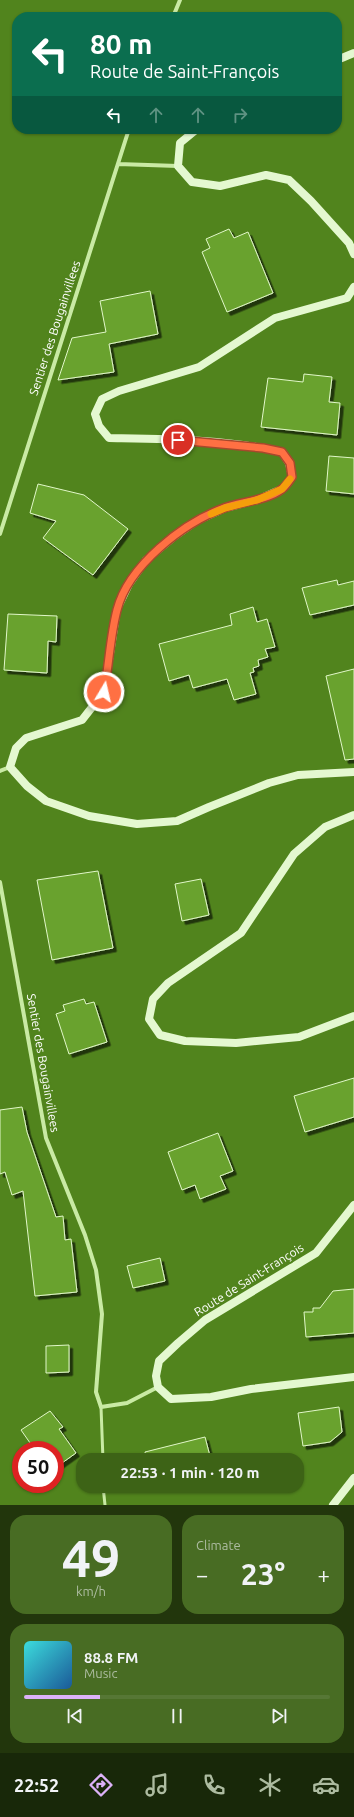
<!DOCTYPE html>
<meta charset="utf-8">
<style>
body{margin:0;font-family:Ubuntu,sans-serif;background:#486c23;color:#f1f3f6;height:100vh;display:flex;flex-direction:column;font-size:15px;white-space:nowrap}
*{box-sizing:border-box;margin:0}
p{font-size:13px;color:#adbca1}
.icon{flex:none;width:22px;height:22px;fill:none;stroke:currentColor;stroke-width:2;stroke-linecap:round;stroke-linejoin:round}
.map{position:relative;height:1505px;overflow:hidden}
.sheet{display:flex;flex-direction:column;gap:10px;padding:10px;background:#22360c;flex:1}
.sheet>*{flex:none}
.banner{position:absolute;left:12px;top:12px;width:330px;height:122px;border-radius:16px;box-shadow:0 1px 3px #0004;background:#0b6e4f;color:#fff;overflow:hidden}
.speed{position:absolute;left:12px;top:1441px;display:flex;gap:8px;font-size:20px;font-weight:700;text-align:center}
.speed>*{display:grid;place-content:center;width:52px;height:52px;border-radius:50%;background:#3d6316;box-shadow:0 1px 3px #0004;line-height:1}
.speed .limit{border:6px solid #d22;background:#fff;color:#111}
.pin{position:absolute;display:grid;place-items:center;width:34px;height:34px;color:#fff;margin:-17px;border:2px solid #fff;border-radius:50%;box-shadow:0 1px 4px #0007}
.me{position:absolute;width:44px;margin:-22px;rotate:9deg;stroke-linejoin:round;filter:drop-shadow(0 0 3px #0008)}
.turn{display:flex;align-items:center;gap:14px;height:84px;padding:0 12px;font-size:18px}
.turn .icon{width:52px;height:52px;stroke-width:2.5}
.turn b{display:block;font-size:28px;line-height:34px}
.lanes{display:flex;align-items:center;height:38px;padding:0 12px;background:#0003;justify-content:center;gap:20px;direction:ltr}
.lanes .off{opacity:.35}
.big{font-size:30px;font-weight:700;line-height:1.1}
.sheet .card{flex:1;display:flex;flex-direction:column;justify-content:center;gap:6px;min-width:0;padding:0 14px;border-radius:16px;background:#486c23}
.sheet .dial{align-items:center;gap:0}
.dial b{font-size:52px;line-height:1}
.song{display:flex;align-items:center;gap:12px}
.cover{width:48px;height:48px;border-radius:6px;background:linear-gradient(135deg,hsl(180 70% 55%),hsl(210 70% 35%))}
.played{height:4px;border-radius:2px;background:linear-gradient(90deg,#dcb2f8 25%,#567735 25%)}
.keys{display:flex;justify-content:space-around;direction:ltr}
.heat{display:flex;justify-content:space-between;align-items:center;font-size:22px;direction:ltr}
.sheet .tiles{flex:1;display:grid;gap:10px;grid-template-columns:1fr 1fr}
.card:last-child{grid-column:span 2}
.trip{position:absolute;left:76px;top:1453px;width:228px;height:40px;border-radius:16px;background:#3d6316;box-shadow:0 1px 3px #0004;font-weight:700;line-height:40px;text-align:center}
.tabs{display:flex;height:64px;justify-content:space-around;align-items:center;background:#182809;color:#adbca1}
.tabs .icon{width:28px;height:28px}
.tabs .on{color:#dcb2f8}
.tabs b{font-size:18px;color:#f1f3f6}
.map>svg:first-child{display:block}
.building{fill:#69a22d;stroke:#e1f7c9;filter:url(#shadow)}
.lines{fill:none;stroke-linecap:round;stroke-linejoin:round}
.service{stroke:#c9eaa4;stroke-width:3}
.minor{stroke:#c9eaa4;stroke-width:4}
.secondary{stroke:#e4f8d0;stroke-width:8}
.route-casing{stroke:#a6492c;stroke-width:10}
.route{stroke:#ff7043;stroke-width:7}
.slow{stroke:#f59e0b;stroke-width:7}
.labels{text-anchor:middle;stroke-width:4;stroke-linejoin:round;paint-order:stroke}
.street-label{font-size:12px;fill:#fff;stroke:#51841d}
</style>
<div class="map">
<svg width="354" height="1505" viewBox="0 0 354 1505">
<defs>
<filter id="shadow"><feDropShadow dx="3.5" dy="3.5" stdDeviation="0" flood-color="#0009"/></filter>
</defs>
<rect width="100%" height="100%" fill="#51841d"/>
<path class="building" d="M229,229L234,238L248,232L273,293L227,312L202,252L210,248L206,239Z
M150,291L158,334L109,344L114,372L58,380L72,338L106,332L100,301Z
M304,374L332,377L329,402L340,403L337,435L261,427L268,378L303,382Z
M329,456L354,458V494L326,491Z
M38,484L84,495L128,529L93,575L43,538L56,521L30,513Z
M337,580L338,585L354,581V605L310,615L302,588Z
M253,607L257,622L267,619L275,647L265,649L268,657L258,660L259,666L253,668L254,672L250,673L256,694L234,700L227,679L193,688L189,675L169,681L159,644L232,625L230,614Z
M8,614L57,616L56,642L48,641L47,673L4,670Z
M354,669V759L345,760L326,676Z
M98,871L113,948L52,960L37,880Z
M201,879L209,915L182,921L175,884Z
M84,999L86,1004L94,1002L107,1042L69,1054L56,1014L65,1011L63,1005Z
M354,1078V1117L305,1132L294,1096Z
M22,1107L27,1132L56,1217L63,1216L65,1240L71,1239L77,1292L35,1296L23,1191L12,1195L5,1172L0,1174V1110Z
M218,1133L233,1171L220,1176L226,1189L200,1199L195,1185L182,1190L168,1152Z
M160,1258L165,1281L133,1288L127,1266Z
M354,1289V1333L306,1337L304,1312H313V1308H320L333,1291Z
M69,1345V1372L46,1373V1346Z
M339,1407L342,1432L330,1442L303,1446L298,1413Z
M50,1411L63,1427L59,1429L76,1453L55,1468V1450H35L21,1430Z
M205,1437L211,1460H146L145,1452Z"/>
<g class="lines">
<path class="service" d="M101,1407L103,1460
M103,1486L105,1505"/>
<path class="minor" d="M173,17L180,0
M118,164L178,166
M0,534L129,129
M0,771L10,767
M0,882L46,1138L85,1235L96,1270L102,1314L96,1392L101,1407L127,1403L158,1387"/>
<path class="secondary" d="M337,60L354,53
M197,129L180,143L178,166L192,182L220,186L266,175L289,180L311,201L349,243L354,254
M354,287L347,298L275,318L199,367L119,391L102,399L95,414L99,426L109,438C167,439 225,439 282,452L289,463L292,477L282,489L257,500L225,508L198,520L175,536L146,560L129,584L117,609L104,692L82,720L26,738L16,748L10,767L27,786L46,801L89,816L137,824L177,821L209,807L269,783L298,775L354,772
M354,815L325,827L294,854L241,933L168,983L153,999L149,1019L160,1035L185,1041L236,1043L299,1037L354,1016
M354,1205L316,1253L205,1320L178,1343L159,1361L156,1376L158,1387L171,1399L211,1397L251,1389L354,1377
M333,1505L354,1478"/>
</g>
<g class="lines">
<defs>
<path id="route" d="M104,692C109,665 110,637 117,610C128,566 183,523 224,508C241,502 268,500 282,489C286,486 289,481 292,477L290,463L282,452L263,448L178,440"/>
</defs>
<use href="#route" class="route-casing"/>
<use href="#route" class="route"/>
<path class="slow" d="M211,514L225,508L257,500L282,489L290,479"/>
</g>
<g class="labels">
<g class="street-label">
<text transform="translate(55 328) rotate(-72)" y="4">Sentier des Bougainvillees</text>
<text transform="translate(43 1063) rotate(80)" y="4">Sentier des Bougainvillees</text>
<text transform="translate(249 1280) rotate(-32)" y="4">Route de Saint-François</text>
</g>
</g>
</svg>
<div class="speed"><div class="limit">50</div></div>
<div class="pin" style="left:178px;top:440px;background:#d93025"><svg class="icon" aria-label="arrive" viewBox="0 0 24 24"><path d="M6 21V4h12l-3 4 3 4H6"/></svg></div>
<svg class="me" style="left:104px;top:692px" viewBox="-20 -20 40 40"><circle r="17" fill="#ff7043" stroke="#fff" stroke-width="3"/><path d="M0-11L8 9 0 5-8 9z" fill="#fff"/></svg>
<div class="trip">22:53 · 1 min · 120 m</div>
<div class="banner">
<div class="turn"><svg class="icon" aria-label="left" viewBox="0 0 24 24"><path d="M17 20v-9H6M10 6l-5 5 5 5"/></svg><div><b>80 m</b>Route de Saint-François</div></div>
<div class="lanes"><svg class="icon" aria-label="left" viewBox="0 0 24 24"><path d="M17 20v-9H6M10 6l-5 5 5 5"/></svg><svg class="icon off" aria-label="ahead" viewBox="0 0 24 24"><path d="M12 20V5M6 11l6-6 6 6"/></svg><svg class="icon off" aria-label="ahead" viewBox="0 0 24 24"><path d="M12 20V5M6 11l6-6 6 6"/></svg><svg class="icon off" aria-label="right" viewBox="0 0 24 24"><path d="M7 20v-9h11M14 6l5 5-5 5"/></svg></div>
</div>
</div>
<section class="sheet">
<div class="tiles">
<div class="card dial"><b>49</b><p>km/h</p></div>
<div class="card"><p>Climate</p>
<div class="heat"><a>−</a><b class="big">23°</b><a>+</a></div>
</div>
<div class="card">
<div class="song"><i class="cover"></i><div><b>88.8 FM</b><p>Music</p></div></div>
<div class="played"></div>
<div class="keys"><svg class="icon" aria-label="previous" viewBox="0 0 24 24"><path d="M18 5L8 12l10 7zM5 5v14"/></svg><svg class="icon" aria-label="pause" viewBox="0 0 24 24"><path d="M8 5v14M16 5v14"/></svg><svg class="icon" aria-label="next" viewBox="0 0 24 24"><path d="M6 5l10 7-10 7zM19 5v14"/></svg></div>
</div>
</div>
</section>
<nav class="tabs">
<b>22:52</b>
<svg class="icon on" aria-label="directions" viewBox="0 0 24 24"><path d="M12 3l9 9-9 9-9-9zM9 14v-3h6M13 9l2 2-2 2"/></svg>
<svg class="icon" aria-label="music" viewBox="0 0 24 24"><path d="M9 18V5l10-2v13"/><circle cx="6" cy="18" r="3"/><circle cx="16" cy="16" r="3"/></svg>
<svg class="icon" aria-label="phone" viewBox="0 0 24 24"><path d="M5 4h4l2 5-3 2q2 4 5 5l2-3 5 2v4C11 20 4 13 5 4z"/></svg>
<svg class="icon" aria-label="climate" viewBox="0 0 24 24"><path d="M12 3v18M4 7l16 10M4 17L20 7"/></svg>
<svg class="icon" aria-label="car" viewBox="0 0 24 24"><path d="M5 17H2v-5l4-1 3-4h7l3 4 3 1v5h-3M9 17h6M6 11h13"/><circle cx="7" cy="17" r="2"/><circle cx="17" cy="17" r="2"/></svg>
</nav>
